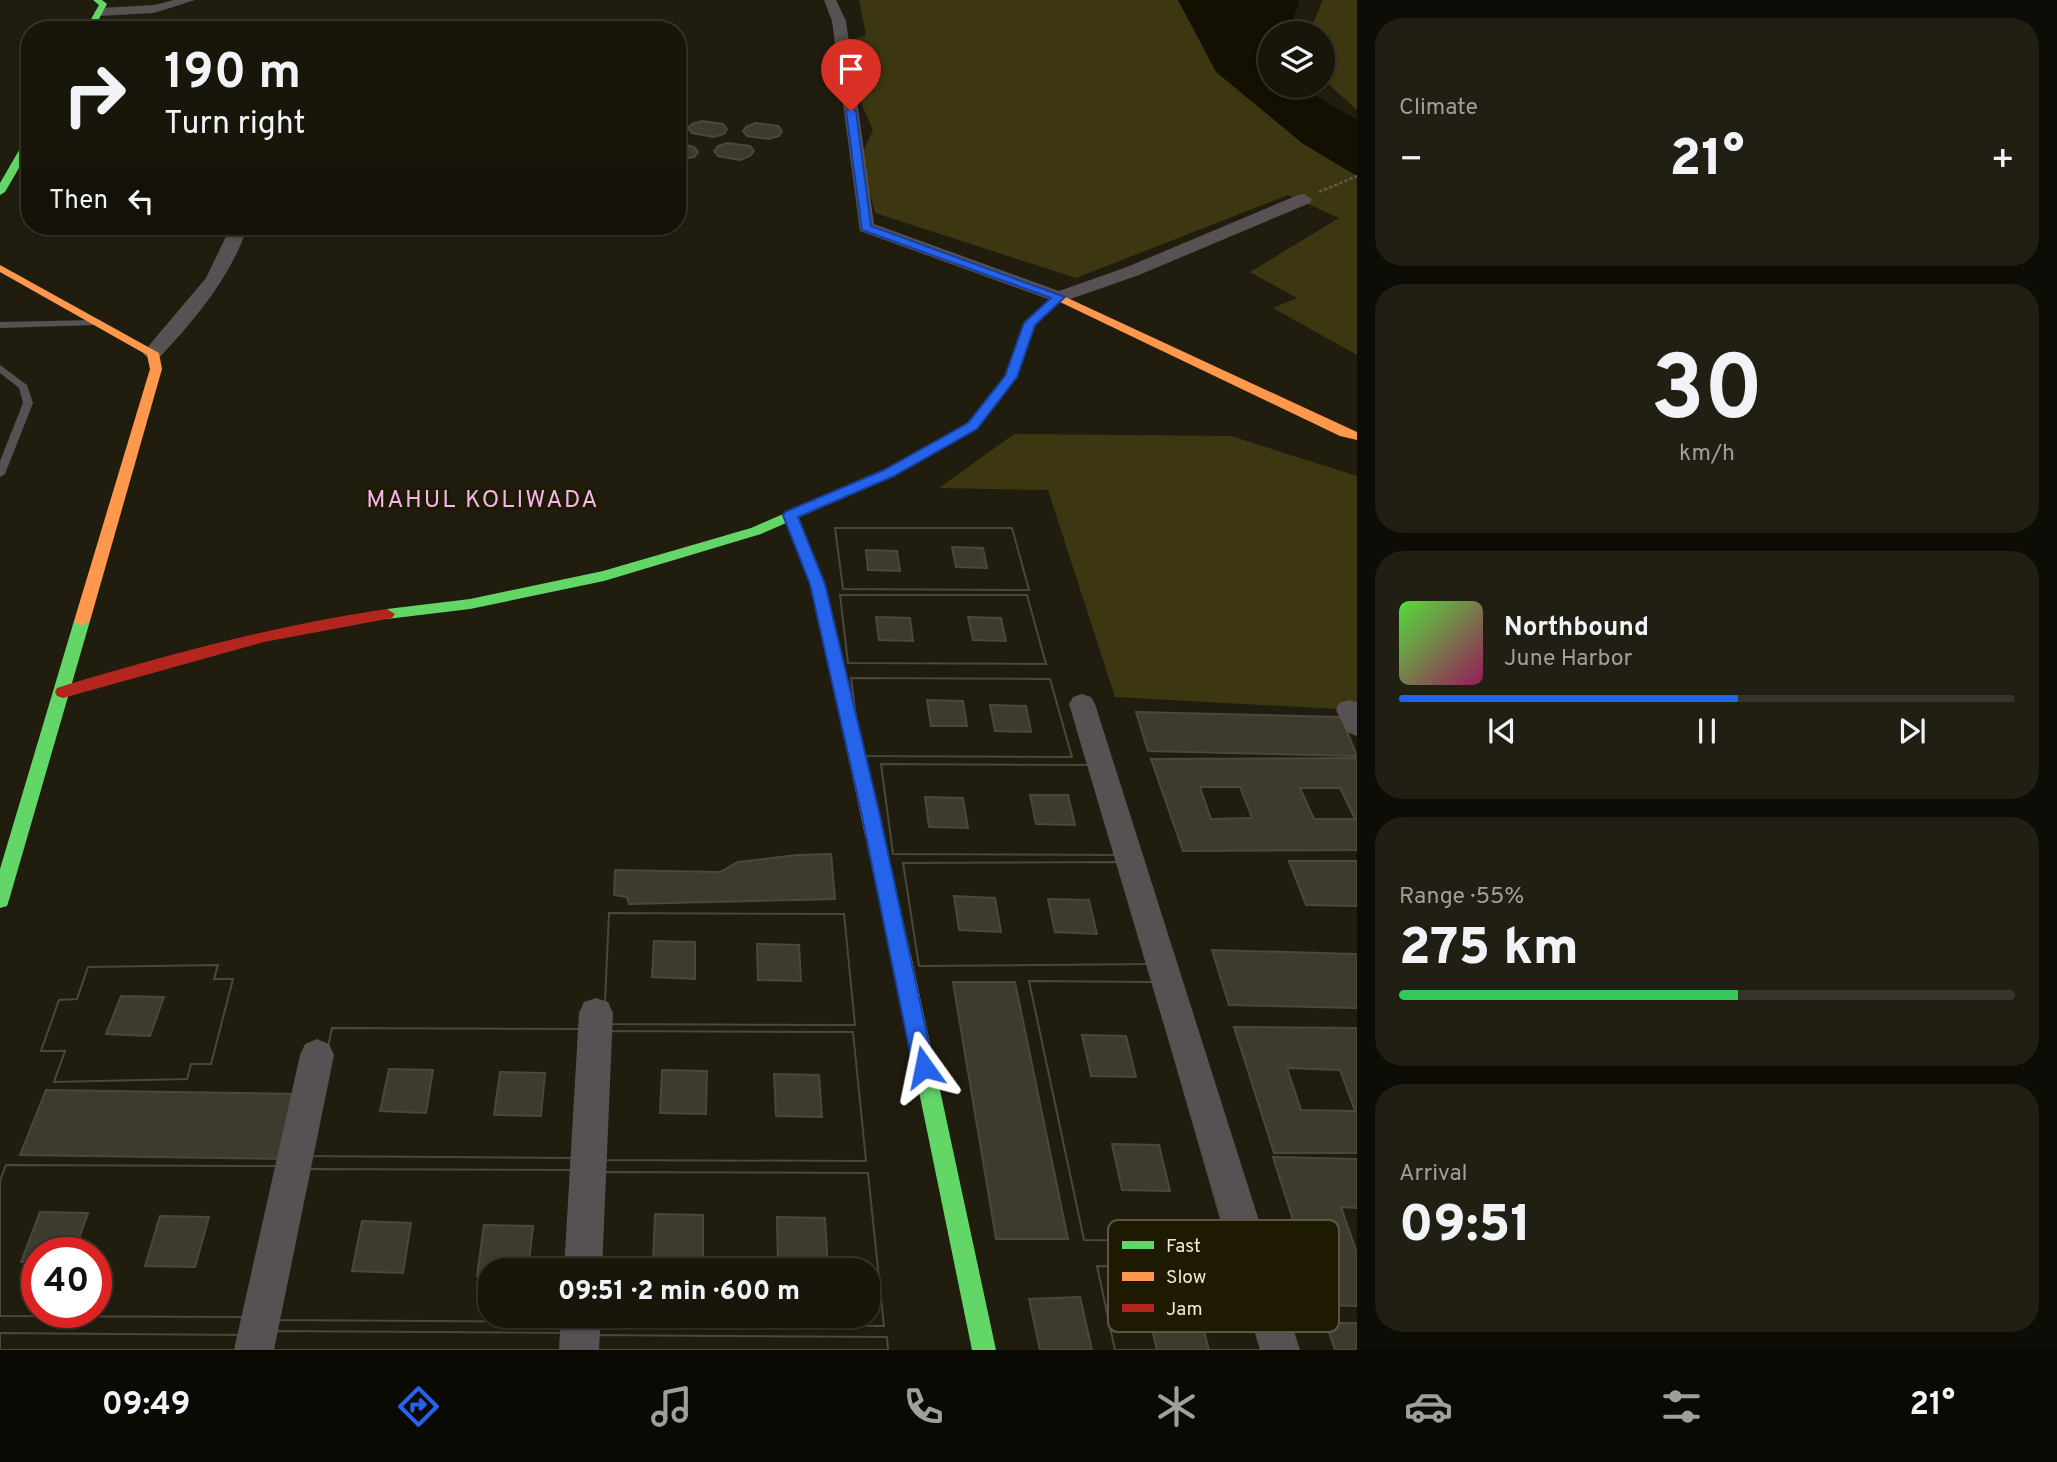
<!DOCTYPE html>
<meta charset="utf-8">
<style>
body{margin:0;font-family:Overpass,sans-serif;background:#211f13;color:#f1f3f6;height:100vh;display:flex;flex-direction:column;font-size:26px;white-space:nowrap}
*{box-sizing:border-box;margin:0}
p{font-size:23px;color:#9f9f9c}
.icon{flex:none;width:38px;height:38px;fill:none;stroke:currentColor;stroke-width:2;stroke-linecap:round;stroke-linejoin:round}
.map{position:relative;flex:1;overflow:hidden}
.panel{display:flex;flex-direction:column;gap:18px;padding:18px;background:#0d0c06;width:700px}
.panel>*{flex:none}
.banner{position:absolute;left:21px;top:21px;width:665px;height:214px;border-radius:28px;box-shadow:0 2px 5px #0004,0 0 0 2px #36352b;background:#18160a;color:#f1f3f6;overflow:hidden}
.buttons{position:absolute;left:1258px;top:21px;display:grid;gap:14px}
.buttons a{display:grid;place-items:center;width:77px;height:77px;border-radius:50%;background:#18160a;box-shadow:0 2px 5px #0004,0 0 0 2px #36352b;font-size:35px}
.speed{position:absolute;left:21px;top:1237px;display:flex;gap:14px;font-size:35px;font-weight:700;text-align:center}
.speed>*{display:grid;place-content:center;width:91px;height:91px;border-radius:50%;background:#18160a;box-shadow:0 2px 5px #0004,0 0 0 2px #36352b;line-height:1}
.speed .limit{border:10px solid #d22;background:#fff;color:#111}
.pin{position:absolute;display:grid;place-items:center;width:60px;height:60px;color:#fff;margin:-72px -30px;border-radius:50% 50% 50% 0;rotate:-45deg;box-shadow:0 0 7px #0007}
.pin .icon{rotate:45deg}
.me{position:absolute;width:77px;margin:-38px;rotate:348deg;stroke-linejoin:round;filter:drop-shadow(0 0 5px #0008)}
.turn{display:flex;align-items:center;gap:24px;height:147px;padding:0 28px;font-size:32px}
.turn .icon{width:91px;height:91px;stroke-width:2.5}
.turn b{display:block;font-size:49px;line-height:60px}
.then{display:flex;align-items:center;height:66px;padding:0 28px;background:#0003;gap:14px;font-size:26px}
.big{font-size:52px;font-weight:800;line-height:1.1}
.panel .card{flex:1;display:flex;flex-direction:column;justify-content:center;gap:10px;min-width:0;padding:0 24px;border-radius:28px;background:#211f13}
.panel .dial{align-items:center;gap:0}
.dial b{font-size:91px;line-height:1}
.song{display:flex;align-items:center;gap:21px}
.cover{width:84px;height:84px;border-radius:10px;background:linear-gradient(135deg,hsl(110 70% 55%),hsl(330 70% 35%))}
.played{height:7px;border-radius:4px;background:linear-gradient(90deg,#2563eb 55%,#36352b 55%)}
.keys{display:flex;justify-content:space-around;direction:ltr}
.heat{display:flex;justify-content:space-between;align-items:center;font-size:38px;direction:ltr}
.charge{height:10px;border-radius:5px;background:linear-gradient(90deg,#34c759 55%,#36352b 0)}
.trip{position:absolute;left:478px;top:1258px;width:402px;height:70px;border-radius:28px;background:#18160a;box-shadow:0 2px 5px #0004,0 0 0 2px #36352b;font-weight:800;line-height:70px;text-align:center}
.menu{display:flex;height:112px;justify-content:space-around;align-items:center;background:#0a0904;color:#9f9f9c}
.menu .icon{width:49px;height:49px}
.menu .active{color:#2563eb}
.menu b{font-size:32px;color:#f1f3f6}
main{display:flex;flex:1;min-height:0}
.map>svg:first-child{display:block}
.green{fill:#3d3711}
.water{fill:#131002}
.building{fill:#3d3a2e;stroke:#4a483b;stroke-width:2;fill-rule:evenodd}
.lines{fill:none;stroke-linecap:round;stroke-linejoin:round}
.path{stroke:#5d5957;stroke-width:2.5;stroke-dasharray:3.5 2;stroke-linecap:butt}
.lane{fill:#575153;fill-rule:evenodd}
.street{fill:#575153;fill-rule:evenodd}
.fast{fill:#63d668;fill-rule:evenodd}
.slow{fill:#ff974d;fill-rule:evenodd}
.jam{fill:#b3261e;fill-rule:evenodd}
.route{fill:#2563eb;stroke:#184099;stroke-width:2}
.labels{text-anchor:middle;stroke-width:7;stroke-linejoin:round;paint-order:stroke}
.neighbourhood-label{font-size:24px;letter-spacing:2px;fill:#f5b5e9;stroke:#1e1901}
.key{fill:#1e1901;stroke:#5c5742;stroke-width:2}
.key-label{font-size:19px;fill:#ece9d9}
</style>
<main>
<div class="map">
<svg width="1357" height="1350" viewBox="0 0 1357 1350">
<rect width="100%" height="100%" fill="#201d0e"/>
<path class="green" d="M859,0H1178L1302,143L1357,176V355L1273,308L1297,298L1250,272L1339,218L1288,195L1076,278L875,213L861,156L873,130L851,80L847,42L866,35Z
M1323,0H1357V110L1323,79V33H1309Z
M1014,434L1231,436L1357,476V710L1115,697L1048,490L939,488Z"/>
<path class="water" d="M1178,0H1299L1289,33H1270V86H1304L1311,93L1357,120V176L1302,143L1216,72Z"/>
<path class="building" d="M702,121L723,124L727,129L724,134L714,137L692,133L688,128L692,124Z
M756,123L778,126L782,131L779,136L769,139L747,136L743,131L747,126Z
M677,143L694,147L698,152L694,157L677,160Z
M727,143L750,146L754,151L750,156L740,160L718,156L714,151L718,146Z
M835,528H1012L1029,590L843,589ZM952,547L983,548L987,568L956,567ZM866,550L897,551L900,571L868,570Z
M835,528H1012L1029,590L843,589Z
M840,595H1027L1046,664L848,663ZM876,617L910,618L913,641L879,640ZM968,617L1001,618L1006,641L973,640Z
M840,595H1027L1046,664L848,663Z
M851,678L1050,679L1072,757L861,756ZM927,700L963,701L967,726H931ZM990,705L1026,706L1031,732L995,731Z
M851,678L1050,679L1072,757L861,756Z
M1136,712L1341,717L1357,756L1148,751Z
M1357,758V850L1183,851L1151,759ZM1200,787H1240L1252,818L1211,819ZM1300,788H1340L1355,819H1314Z
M881,764L1093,765L1119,855L893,854ZM1030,795H1068L1075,825L1036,824ZM925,797L963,798L968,828L929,827Z
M881,764L1093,765L1119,855L893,854Z
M831,854L835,899L629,904L627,897L614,895L615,870L720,872L738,862L797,855Z
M1289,861H1357V906L1306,905Z
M1118,862L1148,964L919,966L903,863ZM954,896L995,898L1001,932L959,930ZM1048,899L1089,900L1097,934L1055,932Z
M1118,862L1148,964L919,966L903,863Z
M609,913L844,914L855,1025L604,1024ZM654,941L695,942V979L652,977ZM757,944L799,945L801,981L758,980Z
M609,913L844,914L855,1025L604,1024Z
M1212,950L1357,954V1008L1229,1005Z
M218,965L214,979H233L211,1064H191L187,1079L54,1082L65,1051H41L59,1000L77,999L88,967ZM121,996L164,997L150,1036L106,1034Z
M218,965L214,979H233L211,1064H191L187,1079L54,1082L65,1051H41L59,1000L77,999L88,967Z
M1029,981L1153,982L1227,1241L1084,1240ZM1082,1035L1126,1036L1136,1077L1091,1076ZM1112,1144L1159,1145L1170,1191L1122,1190Z
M1029,981L1153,982L1227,1241L1084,1240Z
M953,982H1015L1068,1239H996Z
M1234,1027L1357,1028V1153H1274ZM1287,1068L1340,1070L1355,1111L1301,1110Z
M332,1028L584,1029L576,1158L305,1156ZM389,1069L433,1070L426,1113L380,1111ZM500,1072L545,1073L541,1116L494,1115Z
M332,1028L584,1029L576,1158L305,1156Z
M600,1031L853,1032L866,1161L593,1160ZM662,1070L707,1071L706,1114L660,1113ZM774,1074L819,1075L822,1117L776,1116Z
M600,1031L853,1032L866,1161L593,1160Z
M46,1090L297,1094L282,1159L20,1155Z
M1273,1157L1357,1159V1208L1341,1207L1357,1253V1306L1320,1305Z
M6,1165L279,1166L244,1317L0,1316V1181ZM40,1212L88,1213L74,1253H96V1312H37V1262H21ZM160,1216L209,1217L195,1267L145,1266Z
M6,1165L279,1166L244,1317L0,1316V1181ZM37,1253H96V1312H37Z
M304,1169L577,1170L571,1270H528L533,1226L484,1225L477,1276H490V1316H568L567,1322L271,1320ZM362,1221L411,1223L403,1273L352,1271Z
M304,1169L577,1170L571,1270H490V1316H568L567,1322L271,1320Z
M595,1172L868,1173L884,1326L587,1324V1316H868V1270H589ZM655,1214L703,1215V1265L653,1263ZM777,1217L825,1218L828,1268L778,1267Z
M595,1172L868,1173L884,1326L587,1324V1316H868V1270H589Z
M1097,1266L1242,1267L1266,1350H1209L1202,1323L1150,1321L1157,1350H1115Z
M1097,1266L1242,1267L1266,1350H1115Z
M1080,1297L1092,1350H1040L1029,1299Z
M1326,1323H1357V1350H1335Z
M271,1331L569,1333L568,1350H267Z
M271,1331L569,1333L568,1350H267Z
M0,1333L241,1335L237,1350H0Z
M0,1333L241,1335L237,1350H0Z
M588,1335L887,1337L888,1350H587Z
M588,1335L887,1337L888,1350H587Z"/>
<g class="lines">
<path class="path" d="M1319,192L1357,176"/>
<path class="lane" d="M94,320L98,323L97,325L0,328V322Z
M0,365L27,385L33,403L5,474L0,477V461L23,403L19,388L0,373Z"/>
<path class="street" d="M174,0H195L154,13L100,16L94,12L100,8L154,5Z
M824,0H836L846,21L874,224L1059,291L1127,267L1298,195L1304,194L1312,199L1310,203L1139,275L1059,303L860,231L832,21Z
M231,226H248C230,278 197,317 160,357H146L143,353L146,349L206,278Z
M1082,694L1091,697L1095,704L1300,1350H1260L1069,704L1073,697Z
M1349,700L1357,702V736L1347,732L1336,710L1339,703Z
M596,998L608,1002L613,1013L602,1270H564L579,1013L584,1002Z
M317,1039L329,1044L334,1055L274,1350H234L300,1055L305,1044Z
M561,1316H601L599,1350H559Z"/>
<path class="fast" d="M93,0H102L107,4L93,30H85L99,5Z
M30,137V149L5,192L0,195V183L25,140Z
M977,415L983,419L977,429L894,476L761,534L604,581L470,609L387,619L379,614L387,609L470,599L603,571L751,528L884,470L967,423L973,416Z
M82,616L90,621L9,900L7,906L0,908V869L74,621Z
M902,951L909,954L912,960L996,1350H972L892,960L895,954Z"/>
<path class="slow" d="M0,265L159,353L162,369L90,621L82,626L74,621L150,369L147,355L0,272Z
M1059,294L1357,432V440L1340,436L1060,302L1034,324L1017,377L981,422H973V416L1005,376L1025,321Z
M790,510L797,515L825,585L912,960L909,966L902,969L895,966L892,960L811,585L783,515Z"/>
<path class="jam" d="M387,609L395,614L392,618L264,642L63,698L57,696L55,692L57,688L63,686C170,654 276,625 387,609Z"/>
</g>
<path class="route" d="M851,108L856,111L871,226L1065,297L1035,325L1017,377L977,429L894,476L798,517L825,584L880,816L934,1067L931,1074L924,1077L917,1074L913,1067L862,816L810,584L783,515L785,512L884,470L968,423L1005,376L1024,323L1051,298L862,230L846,111Z"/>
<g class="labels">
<g class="neighbourhood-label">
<text x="483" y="507">MAHUL KOLIWADA</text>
</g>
</g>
<rect x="1108" y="1220" width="231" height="112" rx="10" class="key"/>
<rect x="1122" y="1241" width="32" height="8" fill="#63d668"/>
<rect x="1122" y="1272" width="32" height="9" fill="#ff974d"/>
<rect x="1122" y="1304" width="32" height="8" fill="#b3261e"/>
<g class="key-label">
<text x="1166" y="1252">Fast</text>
<text x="1166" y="1283">Slow</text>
<text x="1166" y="1315">Jam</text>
</g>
</svg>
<div class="buttons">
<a><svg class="icon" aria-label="layers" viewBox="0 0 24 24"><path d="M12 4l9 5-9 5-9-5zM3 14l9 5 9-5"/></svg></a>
</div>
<div class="speed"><div class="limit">40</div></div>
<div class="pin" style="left:851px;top:111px;background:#d93025"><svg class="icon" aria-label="arrive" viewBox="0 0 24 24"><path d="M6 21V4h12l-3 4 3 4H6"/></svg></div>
<svg class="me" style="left:924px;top:1067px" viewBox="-20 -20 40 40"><path d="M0-17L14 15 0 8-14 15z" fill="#2563eb" stroke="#fff" stroke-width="4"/></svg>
<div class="trip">09:51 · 2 min · 600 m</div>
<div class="banner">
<div class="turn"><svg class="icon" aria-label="right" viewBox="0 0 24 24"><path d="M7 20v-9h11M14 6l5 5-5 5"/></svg><div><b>190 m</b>Turn right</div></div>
<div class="then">Then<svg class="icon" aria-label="left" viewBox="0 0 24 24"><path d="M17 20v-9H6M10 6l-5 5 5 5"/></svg></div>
</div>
</div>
<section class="panel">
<div class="card"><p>Climate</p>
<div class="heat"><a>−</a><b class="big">21°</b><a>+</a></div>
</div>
<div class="card dial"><b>30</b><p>km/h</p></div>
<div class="card">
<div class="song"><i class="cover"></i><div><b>Northbound</b><p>June Harbor</p></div></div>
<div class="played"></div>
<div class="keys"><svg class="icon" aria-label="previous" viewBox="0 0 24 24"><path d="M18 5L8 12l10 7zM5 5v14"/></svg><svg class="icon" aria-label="pause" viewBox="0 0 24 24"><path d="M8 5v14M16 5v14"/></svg><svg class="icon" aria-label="next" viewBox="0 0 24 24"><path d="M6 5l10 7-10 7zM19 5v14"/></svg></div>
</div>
<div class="card"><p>Range · 55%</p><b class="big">275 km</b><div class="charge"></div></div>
<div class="card"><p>Arrival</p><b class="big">09:51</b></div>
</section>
</main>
<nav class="menu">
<b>09:49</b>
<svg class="icon active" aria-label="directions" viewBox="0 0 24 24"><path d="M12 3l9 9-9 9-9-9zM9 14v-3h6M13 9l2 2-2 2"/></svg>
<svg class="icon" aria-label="music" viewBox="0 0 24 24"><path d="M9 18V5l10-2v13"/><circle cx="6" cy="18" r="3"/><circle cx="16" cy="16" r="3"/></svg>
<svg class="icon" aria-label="phone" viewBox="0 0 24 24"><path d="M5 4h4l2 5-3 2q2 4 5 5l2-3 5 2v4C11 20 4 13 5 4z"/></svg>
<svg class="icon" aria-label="climate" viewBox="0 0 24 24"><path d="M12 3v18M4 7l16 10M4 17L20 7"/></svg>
<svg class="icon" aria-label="car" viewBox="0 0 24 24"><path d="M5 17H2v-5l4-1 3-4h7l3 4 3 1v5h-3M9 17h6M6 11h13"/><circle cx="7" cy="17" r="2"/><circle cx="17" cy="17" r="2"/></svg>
<svg class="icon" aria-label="filters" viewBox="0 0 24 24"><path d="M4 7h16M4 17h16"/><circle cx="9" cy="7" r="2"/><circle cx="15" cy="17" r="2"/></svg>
<b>21°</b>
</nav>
